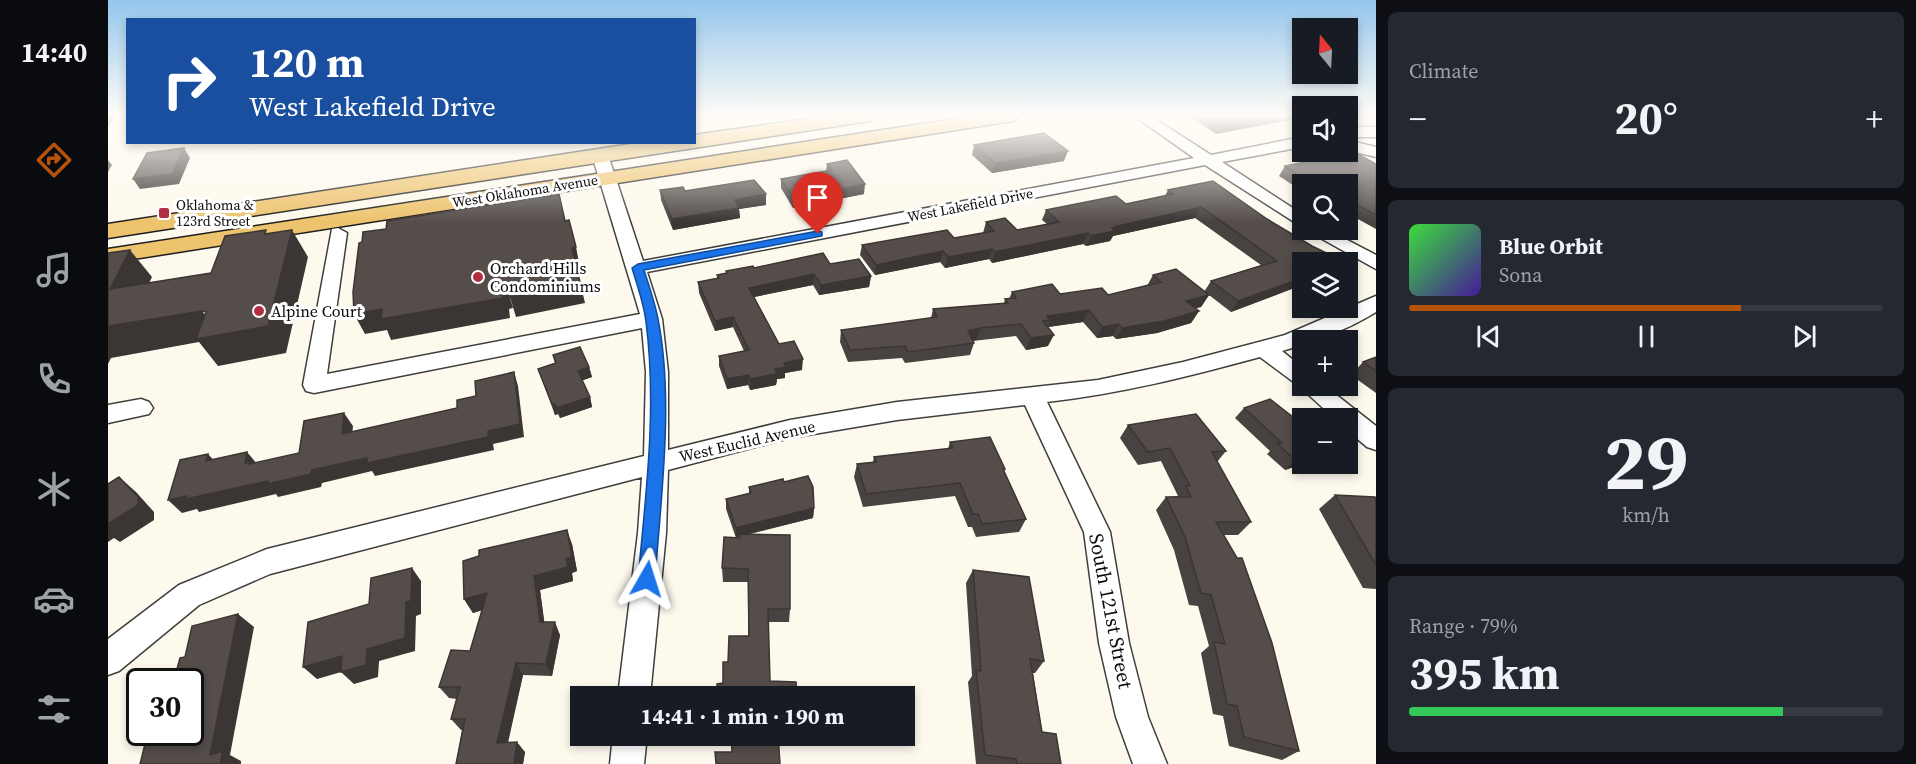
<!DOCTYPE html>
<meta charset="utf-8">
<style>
body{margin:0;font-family:"Source Serif 4",serif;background:#242831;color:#f1f3f6;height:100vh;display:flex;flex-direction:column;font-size:22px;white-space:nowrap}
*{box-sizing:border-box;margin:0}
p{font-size:20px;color:#9ea1a6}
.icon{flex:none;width:33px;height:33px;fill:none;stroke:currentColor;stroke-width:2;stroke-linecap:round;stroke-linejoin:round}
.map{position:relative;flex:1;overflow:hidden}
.side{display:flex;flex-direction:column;gap:12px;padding:12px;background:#0d0f14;width:540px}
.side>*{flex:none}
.guide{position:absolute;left:18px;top:18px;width:570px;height:126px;border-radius:0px;box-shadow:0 3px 9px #0003;background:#1a4fa0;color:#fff;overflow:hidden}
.needle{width:39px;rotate:342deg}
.controls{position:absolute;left:1184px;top:18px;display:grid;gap:12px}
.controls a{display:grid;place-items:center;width:66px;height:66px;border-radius:0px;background:#171b24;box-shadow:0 3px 9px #0003;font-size:30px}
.speed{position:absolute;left:18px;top:668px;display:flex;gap:12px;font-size:30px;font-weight:700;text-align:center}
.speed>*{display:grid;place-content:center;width:78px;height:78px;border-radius:50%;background:#171b24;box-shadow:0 3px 9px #0003;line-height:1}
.speed .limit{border:3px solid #111;border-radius:9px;background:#fff;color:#111}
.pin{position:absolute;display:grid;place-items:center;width:51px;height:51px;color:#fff;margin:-62px -26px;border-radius:50% 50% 50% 0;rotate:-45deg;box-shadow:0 0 6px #0007}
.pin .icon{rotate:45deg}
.me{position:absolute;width:66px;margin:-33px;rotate:6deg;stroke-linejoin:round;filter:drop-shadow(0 0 4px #0008)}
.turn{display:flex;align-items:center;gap:21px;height:126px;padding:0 24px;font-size:27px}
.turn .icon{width:78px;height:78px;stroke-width:2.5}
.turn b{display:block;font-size:42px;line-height:51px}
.big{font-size:45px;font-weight:700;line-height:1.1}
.side .card{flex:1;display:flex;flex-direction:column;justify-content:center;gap:9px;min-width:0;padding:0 21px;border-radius:9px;background:#242831}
.side .dial{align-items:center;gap:0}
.dial b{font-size:78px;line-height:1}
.song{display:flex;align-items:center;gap:18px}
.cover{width:72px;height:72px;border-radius:9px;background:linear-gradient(135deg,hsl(120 70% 55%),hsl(260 70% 35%))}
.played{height:6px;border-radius:3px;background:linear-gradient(90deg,#b45309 70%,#363941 70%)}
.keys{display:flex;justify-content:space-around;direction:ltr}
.heat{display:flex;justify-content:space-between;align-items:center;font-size:33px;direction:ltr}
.charge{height:9px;border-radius:4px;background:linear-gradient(90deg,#34c759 79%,#363941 0)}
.trip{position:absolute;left:462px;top:686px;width:345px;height:60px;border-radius:0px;background:#171b24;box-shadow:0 3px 9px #0003;font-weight:700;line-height:60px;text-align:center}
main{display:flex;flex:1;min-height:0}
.dock{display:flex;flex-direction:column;width:108px;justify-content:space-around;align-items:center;background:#090b0e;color:#9ea1a6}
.dock .icon{width:42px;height:42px}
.dock .active{color:#b45309}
.dock b{font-size:27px;color:#f1f3f6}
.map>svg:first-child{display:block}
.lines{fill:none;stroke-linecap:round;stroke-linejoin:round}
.minor-casing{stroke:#3f3f3f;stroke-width:3}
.major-casing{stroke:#1d1d1d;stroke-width:3}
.minor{fill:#fff;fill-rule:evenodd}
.major{fill:#edc36e;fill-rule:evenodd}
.wall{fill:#484240}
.shaded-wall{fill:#3b3634}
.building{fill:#544d4a;stroke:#3b3634;stroke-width:1.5}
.route{fill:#1a73e8;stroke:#114b97;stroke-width:1.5}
.poi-dot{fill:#b03041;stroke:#fff;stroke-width:2}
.labels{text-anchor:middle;stroke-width:6;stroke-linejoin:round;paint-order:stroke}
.far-street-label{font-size:14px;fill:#0c0c0c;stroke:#fff}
.far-poi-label{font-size:14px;fill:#0c0c0c;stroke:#fff;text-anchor:start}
.poi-label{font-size:16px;fill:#0c0c0c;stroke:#fff;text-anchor:start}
.street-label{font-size:16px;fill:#0c0c0c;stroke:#fff}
.near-street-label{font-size:20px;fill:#0c0c0c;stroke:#fff}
</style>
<main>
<nav class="dock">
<b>14:40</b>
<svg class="icon active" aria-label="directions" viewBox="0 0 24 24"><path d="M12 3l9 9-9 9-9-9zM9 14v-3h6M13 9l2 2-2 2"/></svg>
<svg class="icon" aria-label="music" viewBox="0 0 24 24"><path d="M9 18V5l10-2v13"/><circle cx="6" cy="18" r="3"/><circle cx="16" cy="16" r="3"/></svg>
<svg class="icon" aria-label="phone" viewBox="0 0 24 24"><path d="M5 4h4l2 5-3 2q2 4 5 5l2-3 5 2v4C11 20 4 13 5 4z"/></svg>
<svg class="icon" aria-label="climate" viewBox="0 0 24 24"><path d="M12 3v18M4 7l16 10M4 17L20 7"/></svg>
<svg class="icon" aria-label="car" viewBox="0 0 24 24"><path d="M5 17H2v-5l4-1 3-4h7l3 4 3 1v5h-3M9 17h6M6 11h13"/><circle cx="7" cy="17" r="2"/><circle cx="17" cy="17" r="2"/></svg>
<svg class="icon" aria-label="filters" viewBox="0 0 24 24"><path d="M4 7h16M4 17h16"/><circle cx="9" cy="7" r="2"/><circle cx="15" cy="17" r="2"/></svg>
</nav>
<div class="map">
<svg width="1268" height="764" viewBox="0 0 1268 764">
<rect width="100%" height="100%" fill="#fef9ed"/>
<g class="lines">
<defs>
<path id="minor" d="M1025,115H1041L1103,155L1194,137V147L1114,162L1194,214V227L1097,165L539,272L554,319L560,372V450L682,420L789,402L990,380L1075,362L1177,335L1268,296V312C1248,324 1218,340 1194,340V345L1174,351L1194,367V386H1217L1268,426V450L1259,447L1239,430V418H1226L1191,386L1152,357C1082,376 1012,394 939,402L1002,532L1021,643L1040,717L1059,764H1025L1008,717L991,643L976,532L917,405L789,420L682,438L560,470L558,533L542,696H510L530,533L534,477L162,574L91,605L11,671L0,675V639L71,585L159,549L536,456L538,372L534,328L206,393L198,391L195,385L224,229L230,228L239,233L219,374L532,314L484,155L486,152H498L500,155L535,261L1086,158Z
M1239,127H1268V137H1239Z
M1239,140L1268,147V157L1239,150Z
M1198,230H1220L1268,255V269Z
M33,399L41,402L45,408L41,414L0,423V405Z
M505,735H539L536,764H502Z"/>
<path id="major" d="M727,115H771L762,121L0,238V224L536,142H586V135Z
M872,115H914L905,121L0,263V249Z"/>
</defs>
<use href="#minor" class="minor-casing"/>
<use href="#major" class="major-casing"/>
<use href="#minor" class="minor"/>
<use href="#major" class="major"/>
</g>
<path class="wall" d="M1082,115H1194L1108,134L1081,116Z
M866,145L956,161L884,173L864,155Z
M719,164L756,194L685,208L673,188V179L718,171Z
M1268,164V229L1239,213V184H1194V191L1171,176L1177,166Z
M1105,181L1194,262V285L1123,312L1101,295L1093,307L1087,308L1091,311L1083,323L1049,333L1008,339L1005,336L989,338L975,322L940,327V346L918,350L908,336L865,341L866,343L862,355L797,363L794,358L740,362L732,342L733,330L823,318L825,309L896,303L897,299H901L904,292L1000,295L1039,286L1045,275L1096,292L1103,281L1153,265L1087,218L1005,236L1002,241L978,246L975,244L884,263L881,259L837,268L832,262L767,275L752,255L754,245L846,238L875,233L878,222L909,230L939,224L934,220L938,210L1018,204L1057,196L1060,190Z
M552,190L658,194V205L631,209L632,218L565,230L553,200Z
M722,264L763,276L761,287L711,295L705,285L646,297L671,344L694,370L677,373V378L669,379L668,385L642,390L640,385L619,389L611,366V356L636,351L625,327L607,331L591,293L590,282L609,278V275L618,273V271L646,268Z
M445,355L481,367L484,377L474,380L482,397L484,407L452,418L450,414L447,415L430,369L447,363Z
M1268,357V393L1243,375L1255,362Z
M1136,408L1194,424V464L1177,470L1159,454L1162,451L1127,418Z
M1020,425L1118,451L1109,462L1143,522L1130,535H1115L1191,751L1174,760L1121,746L1115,716L1105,714L1093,653L1101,646L1090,606L1081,605L1066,550L1048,510L1058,497L1070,496L1053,461L1030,465L1012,438Z
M842,442L897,469L896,472L918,519L911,532L868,537L864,527H860L847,496L755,507L746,477L749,464L765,462L766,457L840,449Z
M676,482L706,508L705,518L642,534L682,609L681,622H660L615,683L620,662L640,636V582H615L614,568L631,538V537L628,538L618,509V499L641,493V487Z
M1227,495L1268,498V589L1255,588L1211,509Z
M464,544L469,571L464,573L465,581L432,590L436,622L452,635L444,676L415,675L400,743L417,752L415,764H348L354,730H353L343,719L349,699L341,698L331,687L362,651L374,610L365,613L356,599Z
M865,570L936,661L927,673H925L934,732L953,764H868L860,682L864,676L858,583Z"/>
<path class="shaded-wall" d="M0,115H7L0,127Z
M1164,115H1194V118L1108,134L1113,124Z
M76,148L82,158L71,184L32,189L25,179Z
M960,151L956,161L884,173L887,163Z
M0,160L4,165L0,172Z
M757,184L756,194L685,208L686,199Z
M658,194V205L631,209L632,218L565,230L564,219L627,200Z
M1093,207L1087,218L1005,236L1002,241L978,246L983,236L1010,226Z
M184,230L200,257L178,353L110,366L91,342L3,358L0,364V326L94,311L112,334Z
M980,233L975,244L884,263L887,252Z
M468,247L472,267L468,268L464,248Z
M884,249L881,259L837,268L840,257Z
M22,250L44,277L25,317L2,289Z
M835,251L832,262L767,275L768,265Z
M706,274L705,285L641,298V288Z
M763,276L761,287L711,295L713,285Z
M1194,278V285L1123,312L1130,301Z
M472,282L477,303L408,317L402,297Z
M399,288L405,308L401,309L402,318L283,340L279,330L257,334L246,314Z
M1101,295L1093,307L1071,312L1078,301Z
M981,310L975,322L940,327L942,320L939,316Z
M1091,311L1083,323L1049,333L1008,339L1014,328Z
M625,317V327L607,331V321Z
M1011,324L1005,336L989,338L994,327Z
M872,328L868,340L856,342L860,331Z
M946,335L940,346L918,350L923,338Z
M695,359L694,370L677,373V378L669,379L668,385L642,390V379L667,369L676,363Z
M481,367L484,377L473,381L470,371Z
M406,372L410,386L416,437L385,444L386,450L267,476L264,471L214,483L213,487L170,497L168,494L91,512L89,509L74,513L60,500L380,431Z
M641,375L640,385L619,389V379Z
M482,397L484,407L452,418L449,408Z
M444,404H447L450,414L447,415Z
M236,413L245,426L243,447L234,434Z
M139,452L150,465L149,471L137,463Z
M100,454L112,467L98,461Z
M1194,457V464H1195L1177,470L1187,460Z
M11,477L28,492L46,512V520L12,542L6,538L0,542V524Z
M706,508L705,518L632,536L631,534V537L628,538V528Z
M459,530L464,544L469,571L464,573L465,581L432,590L438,634L432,622L426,576L458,559Z
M304,568L313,581V614L308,616L307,651L271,661L270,677L246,684L233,672L298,602Z
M379,593L387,606L365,613L356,599Z
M130,614L146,627L122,755L133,761V764H112L102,755Z
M447,622L452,635L444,676L438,664Z
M234,656L247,668L209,679L195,667Z
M408,663L415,675L397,753L389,743Z
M409,742L417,752L415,764H406Z"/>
<path class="building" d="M1098,115H1164L1113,124Z
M936,133L960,151L887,163L866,145Z
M76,148L64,174L25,179L39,153Z
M1246,152L1268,164V215L1239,199V184H1206L1177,166Z
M739,160L757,184L686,199L673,179L724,170L719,164Z
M646,180L658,194L627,200L631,208L564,219L552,190L575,187L577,191Z
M1105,181L1159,219L1204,246L1233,260L1227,262H1194V278L1130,301L1103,281L1169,261L1093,207L1010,226L1004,228L1007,231L983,236L980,233L887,252L884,249L840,257L835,251L768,265L754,245L839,230L846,238L886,231L878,222L897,218L909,230L951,222L938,210L1008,196L1018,204L1065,194L1060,190Z
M451,194L457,221L461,220L466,239L468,247L464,248L472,282L402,297L399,288L394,289L395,298L273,319L274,309L246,314L245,292L251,243L254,242L255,232L278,229L279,221Z
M158,230L157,234L184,230L160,326L88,339L98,312L94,311L0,326V253L22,250L2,289L103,273L117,236Z
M715,253L722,264L751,259L763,276L713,285L706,274L641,288L671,344L686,341L695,359L676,363L678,367L667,369L669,374L642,379L641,375L619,379L611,356L641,350L625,317L607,321L590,282L611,278L609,275L619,273L618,271L645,266L646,268Z
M1068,269L1101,295L1078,301L1091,311L1056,321L1014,328L1011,324L994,327L981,310L939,316L942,320L935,321L946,335L923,338L913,324L872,328L860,331L866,343L800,352L797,346L742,350L733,330L829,317L825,309L900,303L897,299L908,298L904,292L944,284L952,294L994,288L1000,295L1053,282L1045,275Z
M472,347L481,367L470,371L482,397L449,408L447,404H444L430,369L448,363L445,355Z
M1268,357V371L1255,362Z
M406,372L412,424L380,431V437L259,463V458L204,470L203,474L160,484V481L78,499L79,496L60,500L72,460L100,454L98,461L139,452L137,463L141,462V464L191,453L196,421L236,413L234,434L349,408V400L368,396L367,381Z
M1162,399L1194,424V457L1187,460L1169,443H1174L1136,408Z
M1088,414L1118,451L1104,452L1143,522H1108L1129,558H1134L1164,643L1191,751L1136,737L1129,706L1119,704L1106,642L1117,644L1103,595L1093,593L1077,537L1058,497H1083L1078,486H1082L1062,448L1040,452L1020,425Z
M882,437L897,469H895L918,519L874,524L870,514H865L852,483L758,494L749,464L768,462L766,457L845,448L842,442Z
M700,476L705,487L706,508L628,528L618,499L643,493L641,487L675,479L676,482Z
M11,477L30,497V505L0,524V484Z
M1227,495L1267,497L1268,498V565Z
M459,530L464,557L458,559L460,567L426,576L432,622H447L438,664L408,663L389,743L409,742L406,764H348L357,719H343L352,687H331L343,650L362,651L379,593L356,599L355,561L371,556V550Z
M631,534L682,535V609H660L662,681L688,682L689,696H609V684L615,683V662H620L621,636H641L640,569L614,568L616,537L632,538Z
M304,568L303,601L298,602L297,638L259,649L258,665L233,672L234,656L195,667L200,622L261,604L263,578Z
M865,570L921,577L936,661L922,659L934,732L948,734L953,764H909L908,759L877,755L868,670L873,671Z
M130,614L102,755L115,751L112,764H32L40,732H82V681H63L66,680L72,658L77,657L84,626Z
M623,735H670L672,764H608L607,752H624Z"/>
<linearGradient id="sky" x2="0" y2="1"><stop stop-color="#94c6ec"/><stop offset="0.52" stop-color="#fffcf7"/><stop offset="1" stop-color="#fffcf7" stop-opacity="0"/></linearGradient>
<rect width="1268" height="222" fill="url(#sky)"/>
<path class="route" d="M710,231L714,232V236L536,270C541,286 547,303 550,319C566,399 553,497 547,579L545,585L539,587L533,585L530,579C538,494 549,407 538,322C536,304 529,285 524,268L530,264Z"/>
<g class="poi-dot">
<rect x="50" y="207" width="12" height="12" rx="3"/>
<circle cx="370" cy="277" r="6"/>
<circle cx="151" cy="311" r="6"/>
</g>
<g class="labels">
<g class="far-street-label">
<text transform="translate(417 191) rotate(-9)" y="5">West Oklahoma Avenue</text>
<text transform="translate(862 205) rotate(-11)" y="5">West Lakefield Drive</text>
</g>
<g class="far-poi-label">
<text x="68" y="210">Oklahoma &amp;<tspan x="68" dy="16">123rd Street</tspan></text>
</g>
<g class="poi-label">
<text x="382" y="274">Orchard Hills<tspan x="382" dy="18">Condominiums</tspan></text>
<text x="163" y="317">Alpine Court</text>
</g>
<g class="street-label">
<text transform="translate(639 441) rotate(-13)" y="6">West Euclid Avenue</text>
</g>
<g class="near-street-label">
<text transform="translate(1003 611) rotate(79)" y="7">South 121st Street</text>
</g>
</g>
</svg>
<div class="controls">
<a><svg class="needle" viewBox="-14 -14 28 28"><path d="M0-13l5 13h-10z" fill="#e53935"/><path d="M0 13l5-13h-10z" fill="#9ea1a6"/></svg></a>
<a><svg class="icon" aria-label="sound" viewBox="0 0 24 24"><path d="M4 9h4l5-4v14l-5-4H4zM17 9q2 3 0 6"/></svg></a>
<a><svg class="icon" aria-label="search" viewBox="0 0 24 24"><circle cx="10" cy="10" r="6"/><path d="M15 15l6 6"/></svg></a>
<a><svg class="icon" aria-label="layers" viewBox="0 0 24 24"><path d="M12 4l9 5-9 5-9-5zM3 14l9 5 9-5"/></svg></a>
<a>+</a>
<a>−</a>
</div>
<div class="speed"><div class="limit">30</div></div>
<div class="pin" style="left:710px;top:234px;background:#d93025"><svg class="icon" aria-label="arrive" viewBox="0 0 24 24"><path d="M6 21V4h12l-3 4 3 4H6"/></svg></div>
<svg class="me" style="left:539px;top:579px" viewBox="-20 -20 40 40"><path d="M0-17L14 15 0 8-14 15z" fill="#1a73e8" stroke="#fff" stroke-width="4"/></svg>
<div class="trip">14:41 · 1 min · 190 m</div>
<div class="guide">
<div class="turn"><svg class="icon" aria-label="right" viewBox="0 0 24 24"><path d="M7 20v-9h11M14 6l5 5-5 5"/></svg><div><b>120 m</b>West Lakefield Drive</div></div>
</div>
</div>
<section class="side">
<div class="card"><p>Climate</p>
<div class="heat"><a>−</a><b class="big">20°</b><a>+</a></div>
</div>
<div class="card">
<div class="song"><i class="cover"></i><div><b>Blue Orbit</b><p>Sona</p></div></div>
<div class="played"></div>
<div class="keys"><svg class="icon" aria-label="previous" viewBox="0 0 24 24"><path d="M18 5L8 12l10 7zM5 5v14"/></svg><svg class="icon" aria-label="pause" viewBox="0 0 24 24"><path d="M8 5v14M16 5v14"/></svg><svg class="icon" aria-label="next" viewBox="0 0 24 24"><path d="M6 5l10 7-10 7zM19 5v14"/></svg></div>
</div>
<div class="card dial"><b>29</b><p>km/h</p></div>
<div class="card"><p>Range · 79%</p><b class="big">395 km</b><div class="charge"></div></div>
</section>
</main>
